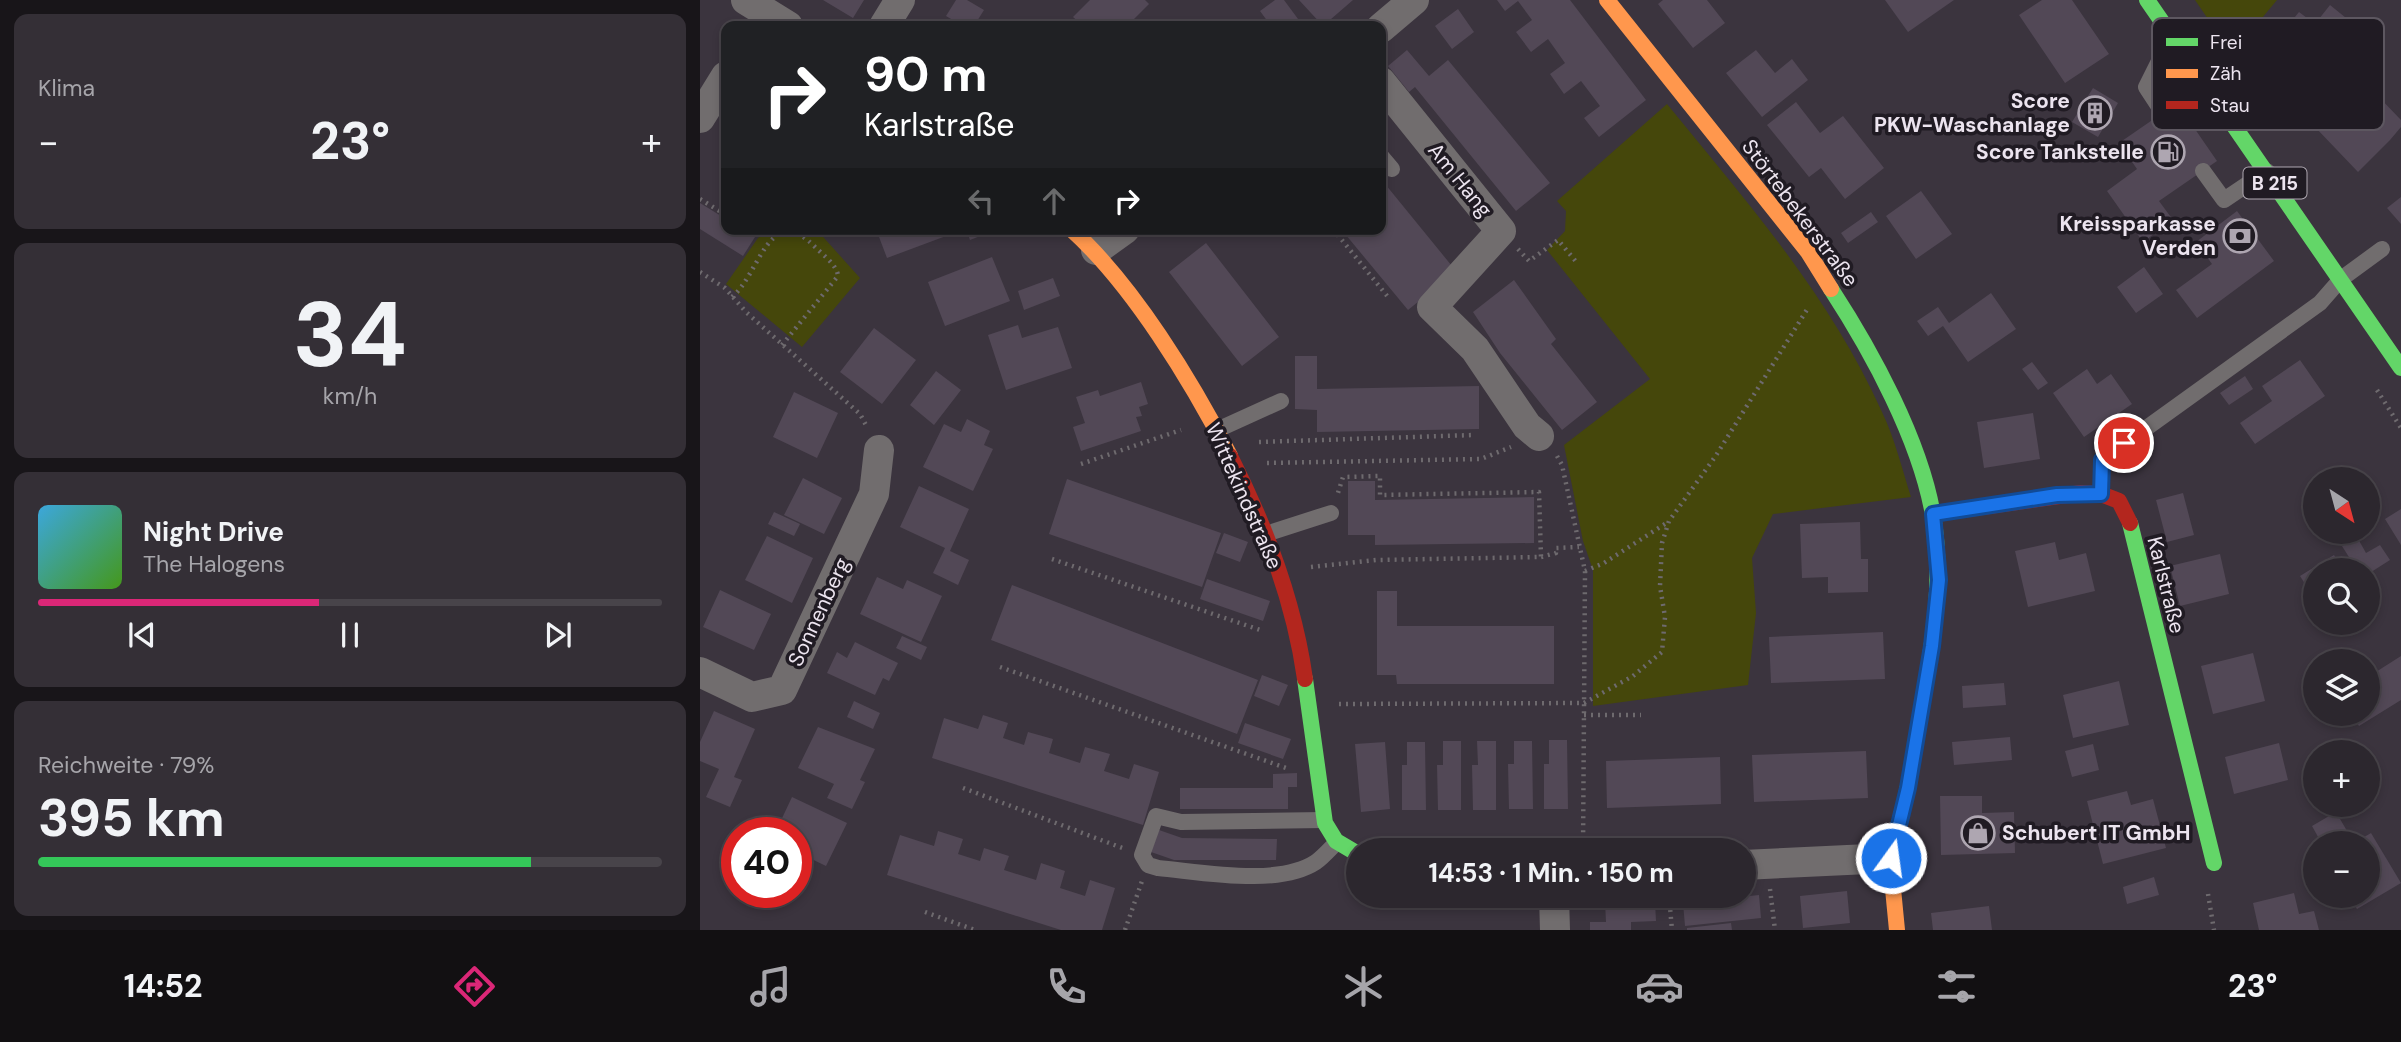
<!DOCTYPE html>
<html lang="de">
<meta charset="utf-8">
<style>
body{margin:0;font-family:"DM Sans",sans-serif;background:#342f36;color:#f1f3f6;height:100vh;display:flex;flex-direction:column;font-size:26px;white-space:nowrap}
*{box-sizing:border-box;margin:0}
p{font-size:23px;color:#a6a5aa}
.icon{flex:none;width:38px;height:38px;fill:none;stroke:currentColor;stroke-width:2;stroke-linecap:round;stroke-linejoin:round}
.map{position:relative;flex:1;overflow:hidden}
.details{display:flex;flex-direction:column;gap:14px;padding:14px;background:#181519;width:700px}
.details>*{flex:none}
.top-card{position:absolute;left:21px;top:21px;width:665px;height:214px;border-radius:14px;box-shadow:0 4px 10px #0003,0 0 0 2px #48444a;background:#202124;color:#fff;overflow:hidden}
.needle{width:46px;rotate:144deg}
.controls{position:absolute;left:1603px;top:467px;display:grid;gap:14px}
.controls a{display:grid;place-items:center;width:77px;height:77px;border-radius:50%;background:#2c272e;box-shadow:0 4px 10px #0003,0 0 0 2px #48444a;font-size:35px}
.speed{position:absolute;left:21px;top:817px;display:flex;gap:14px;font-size:35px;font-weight:700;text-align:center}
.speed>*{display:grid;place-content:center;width:91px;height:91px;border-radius:50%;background:#2c272e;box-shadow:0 4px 10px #0003,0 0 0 2px #48444a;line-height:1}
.speed .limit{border:10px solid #d22;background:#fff;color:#111}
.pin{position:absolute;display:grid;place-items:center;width:60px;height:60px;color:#fff;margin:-30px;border:4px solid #fff;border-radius:50%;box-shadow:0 2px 7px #0007}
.me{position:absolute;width:77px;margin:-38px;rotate:14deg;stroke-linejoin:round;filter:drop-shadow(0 0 5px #0008)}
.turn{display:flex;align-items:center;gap:24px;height:147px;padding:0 28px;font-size:32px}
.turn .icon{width:91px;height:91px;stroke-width:2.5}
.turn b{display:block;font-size:49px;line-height:60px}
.lanes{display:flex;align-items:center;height:66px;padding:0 28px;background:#0003;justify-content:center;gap:35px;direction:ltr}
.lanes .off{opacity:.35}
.big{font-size:52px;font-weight:700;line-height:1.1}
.details .tile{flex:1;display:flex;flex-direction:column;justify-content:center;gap:10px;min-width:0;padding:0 24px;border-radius:14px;background:#342f36}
.details .dial{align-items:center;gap:0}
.dial b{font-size:91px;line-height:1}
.song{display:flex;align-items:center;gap:21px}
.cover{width:84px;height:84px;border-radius:10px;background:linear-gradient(135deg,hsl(200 70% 55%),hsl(100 70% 35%))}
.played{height:7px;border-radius:4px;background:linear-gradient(90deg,#db2777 45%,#48444a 45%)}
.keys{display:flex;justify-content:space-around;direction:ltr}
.heat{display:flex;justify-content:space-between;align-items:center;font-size:38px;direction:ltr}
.charge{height:10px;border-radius:5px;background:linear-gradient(90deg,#34c759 79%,#48444a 0)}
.trip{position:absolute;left:646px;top:838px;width:410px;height:70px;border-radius:35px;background:#2c272e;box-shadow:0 4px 10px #0003,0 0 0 2px #48444a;font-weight:700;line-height:70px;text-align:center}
.tab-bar{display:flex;height:112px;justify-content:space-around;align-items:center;background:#121012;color:#a6a5aa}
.tab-bar .icon{width:49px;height:49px}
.tab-bar .active{color:#db2777}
.tab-bar b{font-size:32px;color:#f1f3f6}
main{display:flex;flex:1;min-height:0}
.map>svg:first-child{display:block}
.green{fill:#45470b}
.building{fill:#524856}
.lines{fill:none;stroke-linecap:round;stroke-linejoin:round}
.path{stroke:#6e6a6e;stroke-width:4.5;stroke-dasharray:2 5;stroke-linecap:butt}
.lane{stroke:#716d6e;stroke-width:16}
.street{stroke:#716d6e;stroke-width:30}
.fast{stroke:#63d668;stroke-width:16}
.slow{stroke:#ff974d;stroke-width:16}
.jam{stroke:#b3261e;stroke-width:16}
.route-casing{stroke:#114b97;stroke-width:18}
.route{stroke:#1a73e8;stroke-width:12}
.labels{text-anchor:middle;stroke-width:7;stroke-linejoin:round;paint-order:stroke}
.shield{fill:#201b23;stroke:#afa8b2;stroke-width:2}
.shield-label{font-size:19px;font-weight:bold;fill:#ece4ef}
.poi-label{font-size:21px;font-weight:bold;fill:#ece4ef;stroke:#201b23;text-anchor:end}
.street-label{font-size:21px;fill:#ece4ef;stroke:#201b23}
.key{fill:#201b23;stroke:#5d5760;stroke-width:2}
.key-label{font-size:19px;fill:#ece4ef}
</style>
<main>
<section class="details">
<div class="tile"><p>Klima</p>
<div class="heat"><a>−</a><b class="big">23°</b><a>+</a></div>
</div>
<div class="tile dial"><b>34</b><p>km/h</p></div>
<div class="tile">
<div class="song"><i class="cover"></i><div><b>Night Drive</b><p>The Halogens</p></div></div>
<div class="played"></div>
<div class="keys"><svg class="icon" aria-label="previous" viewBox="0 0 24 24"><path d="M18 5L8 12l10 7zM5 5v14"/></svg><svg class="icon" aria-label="pause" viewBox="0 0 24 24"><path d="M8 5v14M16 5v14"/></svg><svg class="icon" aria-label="next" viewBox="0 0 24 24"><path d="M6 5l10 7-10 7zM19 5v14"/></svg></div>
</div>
<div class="tile"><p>Reichweite · 79%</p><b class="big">395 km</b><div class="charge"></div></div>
</section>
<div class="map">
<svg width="1701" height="930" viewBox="0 0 1701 930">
<rect width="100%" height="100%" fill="#3b343e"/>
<path class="green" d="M1495,0H1577L1532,54Z
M967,104C1047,202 1130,296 1182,412C1195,439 1202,469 1211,497L1073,514L1052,558L1056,613L1048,685L893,706V570L883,541L864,445L950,379L847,250L865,231L866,211L857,201Z
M70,229H116L160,278L102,347L26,284L58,238Z"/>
<path class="building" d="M123,0H164L153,18Z
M256,0H267L284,10L274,26H263L246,16Z
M390,0H445L449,4L427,26H383L373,17Z
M575,0H584L601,23L597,26H571L560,11Z
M599,0H653L623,26Z
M797,0H870L946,100L899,137L884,118L900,106L881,81L864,94L850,74L865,63L848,39L831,52L816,32L832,20L818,1L805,11Z
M963,0H1007L1025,23L993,48L958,4Z
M1185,0H1254L1208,32Z
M1342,0H1372L1409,54L1365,83L1319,15Z
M1630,5L1651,22L1616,71L1577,39L1599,12L1615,24Z
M758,9L774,32L752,49L735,26Z
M707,50L729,76L748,60L850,183L816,211L715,87L709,92L688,66Z
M1056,50L1075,73L1092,59L1108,80L1062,117L1026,73Z
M1629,72L1662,107L1676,94L1701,120V127L1690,140L1658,172L1594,105Z
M1393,88L1418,103L1398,137L1372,122Z
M1096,102L1120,133L1143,116L1184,168L1145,199L1121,168L1109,177L1067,125Z
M1477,103L1517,161L1459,201L1473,220L1443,242L1407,191L1437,169L1419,143Z
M681,179L756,271L708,310L641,229H681Z
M1221,191L1252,234L1216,259L1186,216Z
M1701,197V224L1687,208Z
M0,203L26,219V229H43L55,237L43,256L0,229Z
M1537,211L1574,261L1497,318L1476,290L1512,264L1496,242Z
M1171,212L1178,222L1148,243L1141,233Z
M176,229H244L246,236L187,258Z
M266,229H298L270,240Z
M506,243L579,337L542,366L469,272Z
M292,257L310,301L245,326L228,282Z
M1444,267L1463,294L1436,313L1417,287Z
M353,278L360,296L324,310L318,291Z
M814,280L856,339L851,344L897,402L862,430L800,353L773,312Z
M1291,293L1316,329L1268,362L1243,326L1228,336L1217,321L1238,307L1249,323Z
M318,325L322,338L358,327L372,368L306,390L288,335Z
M174,328L216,360L182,404L140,372Z
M595,356H617V389L779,386V429L617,432V410L595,409Z
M1600,360L1625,396L1555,444L1540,423L1572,401L1562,386Z
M1332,362L1348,383L1338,390L1322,369Z
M1387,369L1397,384L1411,374L1432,404L1384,437L1353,393Z
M236,371L261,390L234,425L210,405Z
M1545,376L1553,389L1529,405L1520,393Z
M441,382L448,404L439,407L442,416L436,417L441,431L381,451L373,427L385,423L376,397L398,390L400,396Z
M94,392L138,413L117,458L73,437Z
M1333,413L1340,459L1284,468L1277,422Z
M267,419L290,431L284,445L293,449L273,491L223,467L244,424L261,432Z
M103,478L142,498L124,534L84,515Z
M367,479L521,533L502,587L349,534Z
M648,481H675V500L834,497V543L675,545V535H648Z
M219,486L269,509L250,551L269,560L258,585L233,573L245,548L200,527Z
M1483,493L1494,535L1467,542L1456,500Z
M1701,509V545L1685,519Z
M74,512L100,524L94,536L68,524Z
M1160,522L1161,559H1168V592L1128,593V577L1102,578L1100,524Z
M524,533L548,542L540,562L516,553Z
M67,536L113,558L92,603L45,580Z
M1657,537L1666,553L1680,545L1690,560L1668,574V570H1650L1647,565L1652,562L1642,546Z
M1355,542L1359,560L1386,553L1395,591L1328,607L1315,551Z
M1520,554L1529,594L1480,606L1470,566Z
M1634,555L1643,570H1615V600L1600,576Z
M177,577L203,589L207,580L242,596L221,642L160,614Z
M507,579L570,601L563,621L500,599Z
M312,585L558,680L537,734L291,640Z
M20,590L71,614L54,650L3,627Z
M677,591H697V626H854V684H697L696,675H677Z
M1183,632L1185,679L1071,683L1069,637Z
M202,636L227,647L221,660L196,648Z
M155,642L198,663L189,681L183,678L175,695L127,673L137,652L147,658Z
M1553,653L1565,701L1513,714L1501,666Z
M1701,656V700L1659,726L1651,714H1668V677Z
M562,675L588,685L579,706L554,696Z
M1419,681L1429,725L1373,738L1363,695Z
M1304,683L1306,705L1263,708L1262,686Z
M154,701L180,713L173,729L147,717Z
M14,711L55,729L34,777L42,780L30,807L6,797L19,769L0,761V742Z
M283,715L308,723L303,738L324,745L328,732L353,739L349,753L380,763L385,747L410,754L404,771L429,779L434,764L459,772L443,825L232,758L244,718L278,729Z
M545,723L591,739L583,759L538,743Z
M118,727L175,749L160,780L165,782L152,809L127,798L134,784L98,768Z
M1310,737L1312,760L1254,765L1252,742Z
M849,740H867L868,809H844V764H849Z
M743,741H761V810H738L737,765H743Z
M777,741H796V810H773L772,765H778Z
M814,741H832L833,809H809L808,764H814Z
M685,742L690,809L661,812L655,744Z
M707,742H725L726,810H702V765H707Z
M1579,743L1588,780L1534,794L1525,757Z
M1393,744L1399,770L1372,777L1365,751Z
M1166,751L1168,798L1054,802L1052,755Z
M1020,757L1021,804L907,808L906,761Z
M597,773V787H588V809H480V788H573V774Z
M1427,791L1431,805L1453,799L1466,848L1403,864L1387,801Z
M1240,796H1282V813L1314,812L1315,853L1241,855Z
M92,797L147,823L126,866L97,852L101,844L96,841V833L76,831Z
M1636,812L1654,843L1671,833L1701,883L1657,909L1649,896H1668V844H1622L1612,826Z
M459,830L482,838L577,839L576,860H474L451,852Z
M238,831L263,839L258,854L280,861L284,848L309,856L304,870L336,880L341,863L365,871L360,888L385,896L390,880L415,888L402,930H361L187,875L200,835L234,846Z
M1454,877L1459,895L1427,904L1423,887Z
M1147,891L1150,923L1103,928L1100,896Z
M1594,893L1599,914L1614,911L1619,930H1559L1553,903Z
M1059,895L1061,918L985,926L983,903Z
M905,902H955L956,921L931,922V930H890V922H906Z
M1289,906L1292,930H1233L1231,913Z
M1031,923L1032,930H987V928Z"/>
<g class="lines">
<path class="path" d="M0,199L26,215
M633,229L688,297
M818,249L829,261L858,240L878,264
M0,272L25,288L46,312L160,414L167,427
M32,297C60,274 69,200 115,247C123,255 137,265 138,276L82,345
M1677,390L1701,428
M559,442L774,435
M857,456L862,465L885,571L883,850
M567,463L781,459L811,447
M381,464L481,430
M841,557L856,553V548L879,547
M352,559L563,631
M611,567L676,560L841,557L839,492L680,495V476L643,477L637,496
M885,571L904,563L968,522
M300,667L586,768
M639,704L884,703L933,676L962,652L965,617L960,586L962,543L969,521L1015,457L1108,308
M884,715H941
M263,788L425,849
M1070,889L1075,930
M1508,894L1514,930
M969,896L972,930
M225,912L275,930
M425,930L442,881"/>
<path class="lane" d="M1463,113L1446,87L1459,61L1480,47
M681,156L692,169
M1503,171L1524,200L1567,171
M517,430L581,401
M1401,494L1402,460L1620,303L1641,279L1682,249
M566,534L631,513
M624,820L481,822L456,816L442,855L448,865L458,868C502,872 578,887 616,862C623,857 630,849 636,843"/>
<path class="street" d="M46,0L88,26
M184,26L200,0
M681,28L714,0
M681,82L801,231L732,307L775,349L827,426L839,436
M0,118L26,76
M396,250L425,229
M0,672L52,697L82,690L174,494L179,450
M1043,865L1190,858
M854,896L855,930"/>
<path class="fast" d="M1447,0L1701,368
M1131,289C1172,352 1220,440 1233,515C1244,579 1233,642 1222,705C1216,738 1212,772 1204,804
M1430,523L1514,863
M605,679L625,823L636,841L658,854"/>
<path class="slow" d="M907,0L1108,252L1131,289
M371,229C433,285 492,382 530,456
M1197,930L1190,858L1204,804"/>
<path class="jam" d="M530,456C566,527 594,601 605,679
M1233,514L1381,493L1401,494L1419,501L1430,523"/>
</g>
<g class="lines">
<defs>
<path id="route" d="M1191,858L1208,788L1232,646L1239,580L1233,514L1357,495L1401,494L1402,460L1424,443"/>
</defs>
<use href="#route" class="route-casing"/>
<use href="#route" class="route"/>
</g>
<defs>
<symbol id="building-ring" viewBox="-11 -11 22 22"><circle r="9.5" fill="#201b23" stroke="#aea6b1" stroke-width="1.5"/><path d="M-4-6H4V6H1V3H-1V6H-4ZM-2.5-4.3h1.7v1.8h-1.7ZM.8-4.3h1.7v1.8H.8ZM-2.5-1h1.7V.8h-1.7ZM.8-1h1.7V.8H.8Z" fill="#aea6b1"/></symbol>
<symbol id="fuel-ring" viewBox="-11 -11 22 22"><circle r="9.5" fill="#201b23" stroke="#aea6b1" stroke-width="1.5"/><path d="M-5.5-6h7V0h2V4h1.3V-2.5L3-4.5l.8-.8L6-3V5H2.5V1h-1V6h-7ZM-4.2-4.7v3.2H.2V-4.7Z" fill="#aea6b1"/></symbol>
<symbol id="bank-ring" viewBox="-11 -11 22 22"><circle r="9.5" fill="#201b23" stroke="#aea6b1" stroke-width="1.5"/><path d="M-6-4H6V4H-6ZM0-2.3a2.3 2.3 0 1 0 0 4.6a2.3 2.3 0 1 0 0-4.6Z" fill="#aea6b1"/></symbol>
<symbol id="shop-ring" viewBox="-11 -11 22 22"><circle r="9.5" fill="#201b23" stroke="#aea6b1" stroke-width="1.5"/><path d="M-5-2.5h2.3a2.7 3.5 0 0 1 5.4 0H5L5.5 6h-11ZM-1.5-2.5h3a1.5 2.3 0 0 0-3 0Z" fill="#aea6b1"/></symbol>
</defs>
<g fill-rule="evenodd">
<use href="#building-ring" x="1376" y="94" width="38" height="38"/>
<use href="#fuel-ring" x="1449" y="133" width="38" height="38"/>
<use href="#bank-ring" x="1521" y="217" width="38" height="38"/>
<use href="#shop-ring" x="1259" y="814" width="38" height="38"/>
</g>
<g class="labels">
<rect class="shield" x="1543.5" y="167.5" width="63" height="31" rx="5"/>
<g class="shield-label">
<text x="1575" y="190">B 215</text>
</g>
<g class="poi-label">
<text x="1370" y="108">Score<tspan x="1370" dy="24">PKW-Waschanlage</tspan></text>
<text x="1444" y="159">Score Tankstelle</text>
<text x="1516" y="231">Kreissparkasse<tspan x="1516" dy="24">Verden</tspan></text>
<text x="1302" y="840" text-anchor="start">Schubert IT GmbH</text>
</g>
<g class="street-label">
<text transform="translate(760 180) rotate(51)" y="7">Am Hang</text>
<text transform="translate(1100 213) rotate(53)" y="7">Störtebekerstraße</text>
<text transform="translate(544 496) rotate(66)" y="7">Wittekindstraße</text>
<text transform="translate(1466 585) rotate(76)" y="7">Karlstraße</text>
<text transform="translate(119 612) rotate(-65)" y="7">Sonnenberg</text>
</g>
</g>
<rect x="1452" y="18" width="232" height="112" rx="10" class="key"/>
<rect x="1466" y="38" width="32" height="8" fill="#63d668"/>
<rect x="1466" y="69" width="32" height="9" fill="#ff974d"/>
<rect x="1466" y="101" width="32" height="8" fill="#b3261e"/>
<g class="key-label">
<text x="1510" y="49">Frei</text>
<text x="1510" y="80">Zäh</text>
<text x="1510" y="112">Stau</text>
</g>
</svg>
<div class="controls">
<a><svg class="needle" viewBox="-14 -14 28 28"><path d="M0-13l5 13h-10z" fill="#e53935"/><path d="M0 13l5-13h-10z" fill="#a6a5aa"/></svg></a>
<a><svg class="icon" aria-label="search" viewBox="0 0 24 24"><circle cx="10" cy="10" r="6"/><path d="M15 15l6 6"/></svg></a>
<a><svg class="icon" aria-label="layers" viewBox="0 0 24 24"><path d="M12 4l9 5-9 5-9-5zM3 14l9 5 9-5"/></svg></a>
<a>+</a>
<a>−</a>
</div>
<div class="speed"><div class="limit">40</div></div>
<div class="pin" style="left:1424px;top:443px;background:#d93025"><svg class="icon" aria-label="arrive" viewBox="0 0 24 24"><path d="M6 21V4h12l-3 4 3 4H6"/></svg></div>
<svg class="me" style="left:1191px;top:858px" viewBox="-20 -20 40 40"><circle r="17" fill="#1a73e8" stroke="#fff" stroke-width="3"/><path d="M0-11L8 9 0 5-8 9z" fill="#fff"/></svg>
<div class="trip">14:53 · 1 Min. · 150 m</div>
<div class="top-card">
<div class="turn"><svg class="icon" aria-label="right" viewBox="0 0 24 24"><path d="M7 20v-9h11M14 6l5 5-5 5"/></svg><div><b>90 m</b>Karlstraße</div></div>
<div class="lanes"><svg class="icon off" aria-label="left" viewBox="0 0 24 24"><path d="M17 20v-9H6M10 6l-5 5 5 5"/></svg><svg class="icon off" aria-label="ahead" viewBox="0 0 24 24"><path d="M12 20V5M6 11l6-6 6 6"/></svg><svg class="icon" aria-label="right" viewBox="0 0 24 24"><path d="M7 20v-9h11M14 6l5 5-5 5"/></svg></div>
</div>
</div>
</main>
<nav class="tab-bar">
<b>14:52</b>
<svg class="icon active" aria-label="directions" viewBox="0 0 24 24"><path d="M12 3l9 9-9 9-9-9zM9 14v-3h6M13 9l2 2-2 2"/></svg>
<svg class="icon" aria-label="music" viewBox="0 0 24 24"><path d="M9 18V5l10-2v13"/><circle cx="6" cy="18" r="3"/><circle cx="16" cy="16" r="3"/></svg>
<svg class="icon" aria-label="phone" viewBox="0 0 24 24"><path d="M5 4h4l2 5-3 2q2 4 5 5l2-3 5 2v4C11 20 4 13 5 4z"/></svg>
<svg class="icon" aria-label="climate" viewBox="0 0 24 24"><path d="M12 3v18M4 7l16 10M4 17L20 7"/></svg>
<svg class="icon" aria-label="car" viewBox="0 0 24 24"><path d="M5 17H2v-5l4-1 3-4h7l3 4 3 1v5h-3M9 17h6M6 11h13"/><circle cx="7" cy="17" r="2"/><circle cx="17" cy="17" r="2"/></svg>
<svg class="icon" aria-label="filters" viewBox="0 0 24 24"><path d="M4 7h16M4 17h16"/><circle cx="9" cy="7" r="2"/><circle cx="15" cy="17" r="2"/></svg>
<b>23°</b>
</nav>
